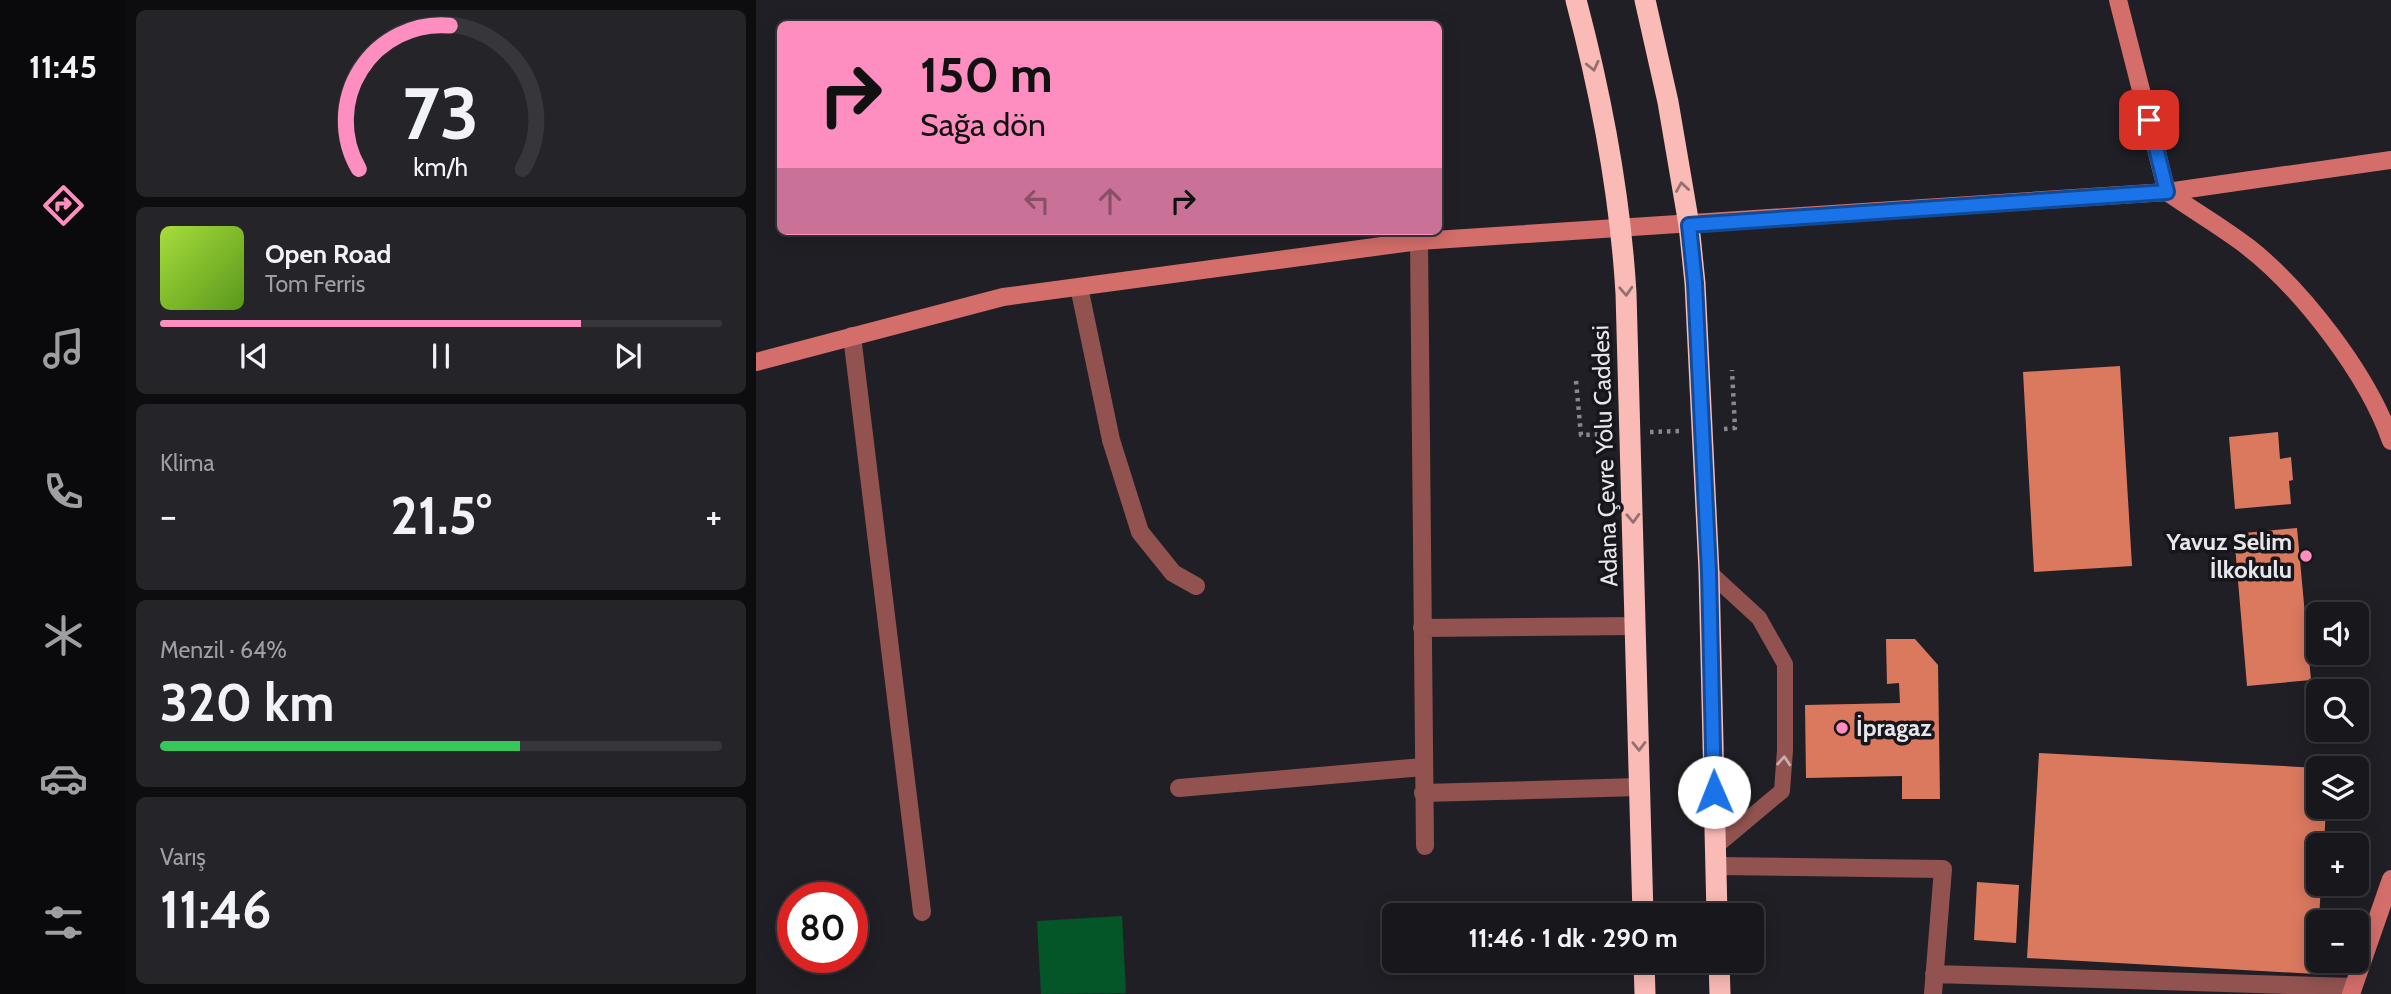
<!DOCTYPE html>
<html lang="tr">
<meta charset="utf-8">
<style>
body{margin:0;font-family:Cabin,sans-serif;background:#252429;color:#f1f3f6;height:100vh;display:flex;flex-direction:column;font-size:26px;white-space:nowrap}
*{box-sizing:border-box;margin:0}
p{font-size:23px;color:#9f9fa3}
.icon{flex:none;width:38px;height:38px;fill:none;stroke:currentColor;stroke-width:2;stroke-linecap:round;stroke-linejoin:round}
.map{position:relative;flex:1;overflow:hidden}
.sheet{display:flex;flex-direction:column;gap:10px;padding:10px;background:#0d0d0f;width:630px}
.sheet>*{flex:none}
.guide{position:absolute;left:21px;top:21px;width:665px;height:214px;border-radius:10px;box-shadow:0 4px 18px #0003,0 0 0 2px #36363b;background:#fd8ebf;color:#111;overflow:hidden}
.buttons{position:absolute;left:1550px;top:602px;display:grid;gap:14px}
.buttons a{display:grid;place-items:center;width:63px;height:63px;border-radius:10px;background:#18171c;box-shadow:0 4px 18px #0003,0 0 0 2px #36363b;font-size:35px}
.speed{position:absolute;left:21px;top:882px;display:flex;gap:14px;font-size:35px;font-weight:700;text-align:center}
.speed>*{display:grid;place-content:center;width:91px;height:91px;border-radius:50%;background:#18171c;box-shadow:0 4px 18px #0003,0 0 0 2px #36363b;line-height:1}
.speed .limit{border:10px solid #d22;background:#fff;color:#111}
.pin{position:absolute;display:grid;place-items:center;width:60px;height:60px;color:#fff;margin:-30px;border-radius:14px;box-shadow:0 4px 10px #0006}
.me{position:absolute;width:77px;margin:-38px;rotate:359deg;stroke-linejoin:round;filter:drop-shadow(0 0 5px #0008)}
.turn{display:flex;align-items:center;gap:24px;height:147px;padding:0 28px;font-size:32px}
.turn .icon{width:91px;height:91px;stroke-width:2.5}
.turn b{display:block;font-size:49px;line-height:60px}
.lanes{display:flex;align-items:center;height:66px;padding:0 28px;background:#0003;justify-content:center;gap:35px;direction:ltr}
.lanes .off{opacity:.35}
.big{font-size:52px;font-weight:700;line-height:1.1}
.sheet .widget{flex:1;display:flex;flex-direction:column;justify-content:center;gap:10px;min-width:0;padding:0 24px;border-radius:10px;background:#252429}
.sheet .dial{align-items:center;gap:0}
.dial svg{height:182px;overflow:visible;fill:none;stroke:#36363b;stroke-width:7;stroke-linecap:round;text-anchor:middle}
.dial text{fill:#f1f3f6;stroke:none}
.song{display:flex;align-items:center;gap:21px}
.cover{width:84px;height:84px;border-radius:10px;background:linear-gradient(135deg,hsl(80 70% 55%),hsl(90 70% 35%))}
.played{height:7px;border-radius:4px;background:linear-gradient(90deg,#fd8ebf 75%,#36363b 75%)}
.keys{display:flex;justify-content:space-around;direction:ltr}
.heat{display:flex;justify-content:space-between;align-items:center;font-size:38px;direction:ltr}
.charge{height:10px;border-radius:5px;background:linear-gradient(90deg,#34c759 64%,#36363b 0)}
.trip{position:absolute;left:626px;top:903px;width:382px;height:70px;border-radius:10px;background:#18171c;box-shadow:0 4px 18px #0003,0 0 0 2px #36363b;font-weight:700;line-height:70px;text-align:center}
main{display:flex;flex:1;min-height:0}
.tab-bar{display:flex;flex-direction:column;width:126px;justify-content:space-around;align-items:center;background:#0a090b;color:#9f9fa3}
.tab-bar .icon{width:49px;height:49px}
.tab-bar .active{color:#fd8ebf}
.tab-bar b{font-size:32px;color:#f1f3f6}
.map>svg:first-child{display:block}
.green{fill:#045629}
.building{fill:#db795f}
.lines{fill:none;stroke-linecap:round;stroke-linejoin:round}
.path{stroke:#88888d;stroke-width:4.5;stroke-dasharray:3.5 5;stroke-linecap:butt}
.lane{stroke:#925350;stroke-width:16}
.street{stroke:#925350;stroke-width:18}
.secondary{stroke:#d36e6a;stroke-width:18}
.highway{stroke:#fabab5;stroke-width:21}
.oneway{stroke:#947070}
.oneway2{stroke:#c5acad}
.route-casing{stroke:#114b97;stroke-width:18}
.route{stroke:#1a73e8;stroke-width:12}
.poi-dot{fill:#fd8ebf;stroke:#17161c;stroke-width:2.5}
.labels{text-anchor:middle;stroke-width:7;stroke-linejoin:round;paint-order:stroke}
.street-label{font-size:24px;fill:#e7e7eb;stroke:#17161c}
.poi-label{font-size:24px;font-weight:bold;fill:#e7e7eb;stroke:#17161c;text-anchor:end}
</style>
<main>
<nav class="tab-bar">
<b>11:45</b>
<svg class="icon active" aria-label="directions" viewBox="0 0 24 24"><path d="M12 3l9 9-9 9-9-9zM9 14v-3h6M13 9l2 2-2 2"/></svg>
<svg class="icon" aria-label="music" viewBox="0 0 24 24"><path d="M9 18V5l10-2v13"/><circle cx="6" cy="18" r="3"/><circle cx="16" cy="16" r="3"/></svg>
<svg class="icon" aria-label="phone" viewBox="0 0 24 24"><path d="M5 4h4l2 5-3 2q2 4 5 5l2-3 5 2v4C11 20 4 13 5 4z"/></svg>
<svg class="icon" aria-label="climate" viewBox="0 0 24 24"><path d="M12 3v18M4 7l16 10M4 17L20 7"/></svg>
<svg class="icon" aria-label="car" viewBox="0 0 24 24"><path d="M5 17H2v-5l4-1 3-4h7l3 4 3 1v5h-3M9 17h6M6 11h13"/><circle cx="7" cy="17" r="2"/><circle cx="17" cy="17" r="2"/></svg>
<svg class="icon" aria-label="filters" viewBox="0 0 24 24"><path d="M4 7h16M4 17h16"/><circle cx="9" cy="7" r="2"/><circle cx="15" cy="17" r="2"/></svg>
</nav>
<section class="sheet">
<div class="widget dial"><svg viewBox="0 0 100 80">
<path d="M14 69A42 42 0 1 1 86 69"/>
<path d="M14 69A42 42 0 0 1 54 6" stroke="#fd8ebf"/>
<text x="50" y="56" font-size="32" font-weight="700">73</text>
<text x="50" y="72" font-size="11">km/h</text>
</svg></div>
<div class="widget">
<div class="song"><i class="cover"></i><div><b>Open Road</b><p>Tom Ferris</p></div></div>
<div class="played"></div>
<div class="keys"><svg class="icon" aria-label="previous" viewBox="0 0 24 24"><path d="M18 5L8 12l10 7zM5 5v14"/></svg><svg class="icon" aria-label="pause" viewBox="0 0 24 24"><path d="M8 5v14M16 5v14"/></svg><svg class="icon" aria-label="next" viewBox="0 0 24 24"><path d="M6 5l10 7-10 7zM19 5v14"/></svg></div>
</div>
<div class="widget"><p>Klima</p>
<div class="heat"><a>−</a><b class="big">21.5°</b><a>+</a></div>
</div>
<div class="widget"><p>Menzil · 64%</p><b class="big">320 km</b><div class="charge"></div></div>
<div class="widget"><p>Varış</p><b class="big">11:46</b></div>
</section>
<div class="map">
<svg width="1635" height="994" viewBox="0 0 1635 994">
<rect width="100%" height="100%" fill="#201f25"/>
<path class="green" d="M366,916L370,993L285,994L281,921Z"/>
<path class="building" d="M1364,366L1376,566L1278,572L1267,372Z
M1522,432L1524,459L1535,457L1537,480L1533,481L1535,504L1479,509L1473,437Z
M1541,528L1555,680L1491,686L1478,534Z
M1130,639H1159L1182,665L1184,799H1146V776L1050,778L1049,705L1144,703L1143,683L1131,684Z
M1283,753L1563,768V807H1570L1568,845H1563V884H1565L1560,974L1271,958Z
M1221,882L1263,885L1260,943L1218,940Z"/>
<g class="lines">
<path class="path" d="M820,381L825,435L851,434
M968,429L979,428L976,370
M894,432L924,431"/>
<path class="lane" d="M953,572L1003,618L1029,664V750L1026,791L959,847"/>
<path class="street" d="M663,241L669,846
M323,287L355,440L384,532L417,573L440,586
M96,336L166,912
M666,628L880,626
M423,788L667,767
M667,793L883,787
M960,866L1187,869L1177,994
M1178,974L1597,987"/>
<path class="secondary" d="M1362,0L1411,192C1438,211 1466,227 1492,247C1547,290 1612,375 1635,441
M0,362L247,297L663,241L1411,192L1635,160
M1595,994L1635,879"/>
<path class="highway" d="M820,0C846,98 864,193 870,293L887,915
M889,0L912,102L933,225L939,283L953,572L961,915
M888,961L889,994
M963,961L964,994"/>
</g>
<defs><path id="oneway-chevron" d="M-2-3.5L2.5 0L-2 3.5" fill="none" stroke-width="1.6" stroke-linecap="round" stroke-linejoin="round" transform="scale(1.75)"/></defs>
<g class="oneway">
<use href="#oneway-chevron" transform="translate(837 66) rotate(77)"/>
<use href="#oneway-chevron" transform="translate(926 187) rotate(-99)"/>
<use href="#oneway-chevron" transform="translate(870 291) rotate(87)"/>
<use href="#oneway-chevron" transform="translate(877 518) rotate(88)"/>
<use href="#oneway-chevron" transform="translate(883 746) rotate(89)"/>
</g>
<use class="oneway2" href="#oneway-chevron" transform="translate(1028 761) rotate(-86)"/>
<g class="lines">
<defs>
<path id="route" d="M958,792L953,572L939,283L933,225L1411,192L1393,120"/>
</defs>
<use href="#route" class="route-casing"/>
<use href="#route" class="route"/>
</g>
<g class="poi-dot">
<circle cx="1550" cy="556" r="7"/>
<circle cx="1086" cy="728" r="7"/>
</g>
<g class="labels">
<g class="street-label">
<text transform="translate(849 456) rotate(-92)" y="8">Adana Çevre Yolu Caddesi</text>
</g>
<g class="poi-label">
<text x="1536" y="550">Yavuz Selim<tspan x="1536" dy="28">İlkokulu</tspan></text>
<text x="1100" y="736" text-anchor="start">İpragaz</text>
</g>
</g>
</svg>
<div class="buttons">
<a><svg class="icon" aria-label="sound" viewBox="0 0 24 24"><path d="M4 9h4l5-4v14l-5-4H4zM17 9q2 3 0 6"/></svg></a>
<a><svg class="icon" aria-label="search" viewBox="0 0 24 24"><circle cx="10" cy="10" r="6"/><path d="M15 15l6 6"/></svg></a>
<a><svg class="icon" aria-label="layers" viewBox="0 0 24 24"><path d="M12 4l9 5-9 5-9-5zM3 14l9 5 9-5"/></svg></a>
<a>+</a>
<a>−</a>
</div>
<div class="speed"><div class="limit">80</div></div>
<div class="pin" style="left:1393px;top:120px;background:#d93025"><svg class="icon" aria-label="arrive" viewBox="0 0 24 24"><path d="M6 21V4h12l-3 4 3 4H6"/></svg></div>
<svg class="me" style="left:958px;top:792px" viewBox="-20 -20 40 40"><circle r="19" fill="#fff"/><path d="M0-13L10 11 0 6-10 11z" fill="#1a73e8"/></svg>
<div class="trip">11:46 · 1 dk · 290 m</div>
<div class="guide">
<div class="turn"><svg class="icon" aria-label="right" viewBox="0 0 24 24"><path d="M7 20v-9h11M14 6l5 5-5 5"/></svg><div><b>150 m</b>Sağa dön</div></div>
<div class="lanes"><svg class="icon off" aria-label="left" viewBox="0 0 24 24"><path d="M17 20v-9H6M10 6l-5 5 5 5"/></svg><svg class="icon off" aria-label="ahead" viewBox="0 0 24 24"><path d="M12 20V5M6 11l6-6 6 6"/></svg><svg class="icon" aria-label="right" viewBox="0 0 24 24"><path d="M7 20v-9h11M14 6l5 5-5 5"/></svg></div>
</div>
</div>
</main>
